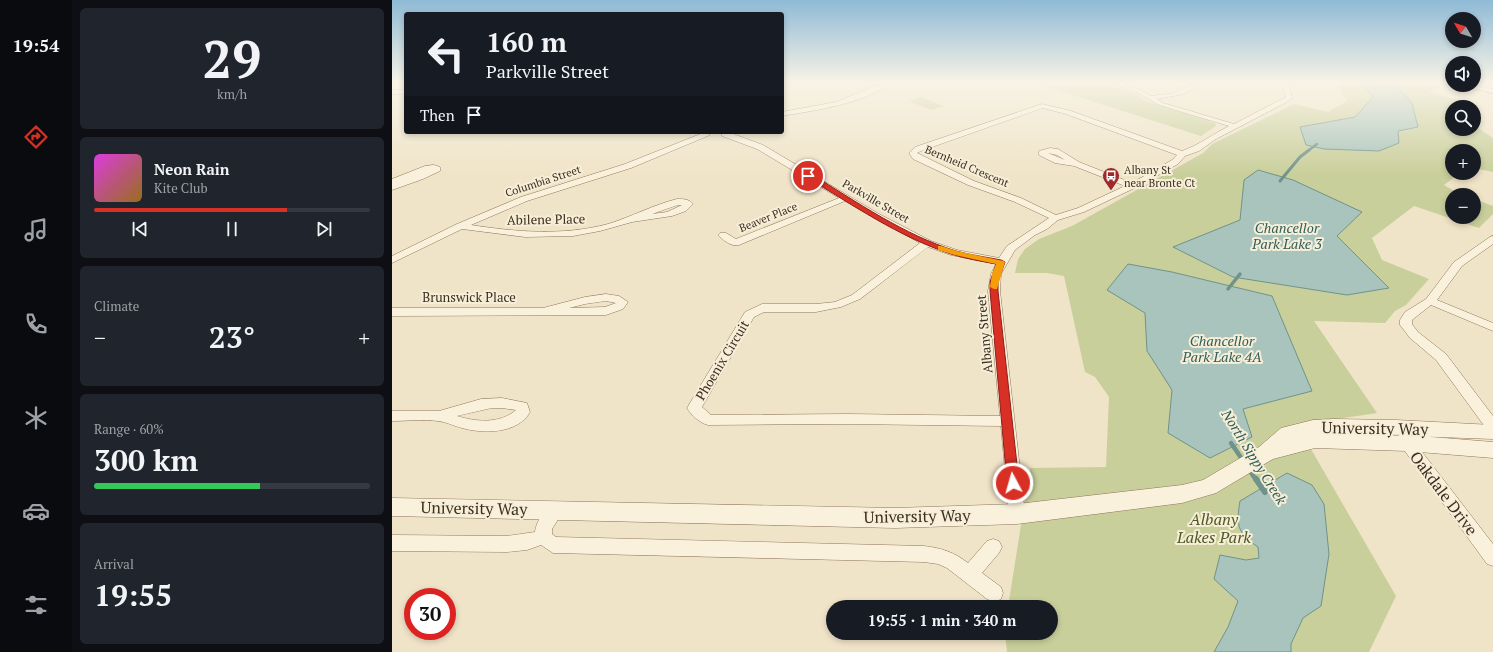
<!DOCTYPE html>
<meta charset="utf-8">
<style>
body{margin:0;font-family:"PT Serif",serif;background:#20242c;color:#f1f3f6;height:100vh;display:flex;flex-direction:column;font-size:15px;white-space:nowrap}
*{box-sizing:border-box;margin:0}
p{font-size:13px;color:#9ea1a6}
.icon{flex:none;width:22px;height:22px;fill:none;stroke:currentColor;stroke-width:2;stroke-linecap:round;stroke-linejoin:round}
.map{position:relative;flex:1;overflow:hidden}
.side{display:flex;flex-direction:column;gap:8px;padding:8px;background:#0d0f14;width:320px}
.side>*{flex:none}
.hud{position:absolute;left:12px;top:12px;width:380px;height:122px;border-radius:4px;box-shadow:0 2px 6px #0003;background:#171b24;color:#f1f3f6;overflow:hidden}
.needle{width:26px;rotate:309deg}
.controls{position:absolute;left:1053px;top:12px;display:grid;gap:8px}
.controls a{display:grid;place-items:center;width:36px;height:36px;border-radius:50%;background:#171b24;box-shadow:0 2px 6px #0003;font-size:20px}
.speed{position:absolute;left:12px;top:588px;display:flex;gap:8px;font-size:20px;font-weight:700;text-align:center}
.speed>*{display:grid;place-content:center;width:52px;height:52px;border-radius:50%;background:#171b24;box-shadow:0 2px 6px #0003;line-height:1}
.speed .limit{border:6px solid #d22;background:#fff;color:#111}
.pin{position:absolute;display:grid;place-items:center;width:34px;height:34px;color:#fff;margin:-17px;border:2px solid #fff;border-radius:50%;box-shadow:0 1px 4px #0007}
.me{position:absolute;width:44px;margin:-22px;rotate:354deg;stroke-linejoin:round;filter:drop-shadow(0 0 3px #0008)}
.turn{display:flex;align-items:center;gap:14px;height:84px;padding:0 16px;font-size:18px}
.turn .icon{width:52px;height:52px;stroke-width:2.5}
.turn b{display:block;font-size:28px;line-height:34px}
.then{display:flex;align-items:center;height:38px;padding:0 16px;background:#0003;gap:8px;font-size:15px}
.big{font-size:30px;font-weight:700;line-height:1.1}
.side .card{flex:1;display:flex;flex-direction:column;justify-content:center;gap:6px;min-width:0;padding:0 14px;border-radius:6px;background:#20242c}
.side .dial{align-items:center;gap:0}
.dial b{font-size:52px;line-height:1}
.song{display:flex;align-items:center;gap:12px}
.cover{width:48px;height:48px;border-radius:6px;background:linear-gradient(135deg,hsl(300 70% 55%),hsl(40 70% 35%))}
.played{height:4px;border-radius:2px;background:linear-gradient(90deg,#d93025 70%,#363941 70%)}
.keys{display:flex;justify-content:space-around;direction:ltr}
.heat{display:flex;justify-content:space-between;align-items:center;font-size:22px;direction:ltr}
.charge{height:6px;border-radius:3px;background:linear-gradient(90deg,#34c759 60%,#363941 0)}
.trip{position:absolute;left:434px;top:600px;width:232px;height:40px;border-radius:20px;background:#171b24;box-shadow:0 2px 6px #0003;font-weight:700;line-height:40px;text-align:center}
main{display:flex;flex:1;min-height:0}
.tab-bar{display:flex;flex-direction:column;width:72px;justify-content:space-around;align-items:center;background:#090b0e;color:#9ea1a6}
.tab-bar .icon{width:28px;height:28px}
.tab-bar .active{color:#d93025}
.tab-bar b{font-size:18px;color:#f1f3f6}
.map>svg:first-child{display:block}
.green{fill:#c9cf9b}
.water{fill:#a9c4bc;stroke:#6f938a}
.lines{fill:none;stroke-linecap:round;stroke-linejoin:round}
.stream-far4{stroke:#6f938a;stroke-width:2.5}
.stream-far3{stroke:#6f938a;stroke-width:3}
.stream-far2{stroke:#6f938a;stroke-width:3.5}
.stream-far1{stroke:#6f938a;stroke-width:4.5}
.stream{stroke:#6f938a;stroke-width:6}
.minor-casing{stroke:#8d765c;stroke-width:1}
.tertiary-casing{stroke:#8d765c;stroke-width:1}
.minor{fill:#faf1dc;fill-rule:evenodd}
.tertiary{fill:#faf1dc;fill-rule:evenodd}
.route{fill:#d93025;stroke:#8d1f18}
.slow{fill:#f59e0b}
.labels{text-anchor:middle;stroke-width:4;stroke-linejoin:round;paint-order:stroke}
.far-street-label{font-size:11px;fill:#3d2e20;stroke:#f7eed8}
.far-poi-label{font-size:11px;fill:#3d2e20;stroke:#f7eed8;text-anchor:start}
.street-label{font-size:13px;fill:#3d2e20;stroke:#f7eed8}
.water-label{font-size:14px;font-style:italic;fill:#2f5d5a;stroke:#f7eed8}
.near-street-label{font-size:16px;fill:#3d2e20;stroke:#f7eed8}
.near-park-label{font-size:16px;font-style:italic;fill:#4d5a26;stroke:#f7eed8}
</style>
<main>
<nav class="tab-bar">
<b>19:54</b>
<svg class="icon active" aria-label="directions" viewBox="0 0 24 24"><path d="M12 3l9 9-9 9-9-9zM9 14v-3h6M13 9l2 2-2 2"/></svg>
<svg class="icon" aria-label="music" viewBox="0 0 24 24"><path d="M9 18V5l10-2v13"/><circle cx="6" cy="18" r="3"/><circle cx="16" cy="16" r="3"/></svg>
<svg class="icon" aria-label="phone" viewBox="0 0 24 24"><path d="M5 4h4l2 5-3 2q2 4 5 5l2-3 5 2v4C11 20 4 13 5 4z"/></svg>
<svg class="icon" aria-label="climate" viewBox="0 0 24 24"><path d="M12 3v18M4 7l16 10M4 17L20 7"/></svg>
<svg class="icon" aria-label="car" viewBox="0 0 24 24"><path d="M5 17H2v-5l4-1 3-4h7l3 4 3 1v5h-3M9 17h6M6 11h13"/><circle cx="7" cy="17" r="2"/><circle cx="17" cy="17" r="2"/></svg>
<svg class="icon" aria-label="filters" viewBox="0 0 24 24"><path d="M4 7h16M4 17h16"/><circle cx="9" cy="7" r="2"/><circle cx="15" cy="17" r="2"/></svg>
</nav>
<section class="side">
<div class="card dial"><b>29</b><p>km/h</p></div>
<div class="card">
<div class="song"><i class="cover"></i><div><b>Neon Rain</b><p>Kite Club</p></div></div>
<div class="played"></div>
<div class="keys"><svg class="icon" aria-label="previous" viewBox="0 0 24 24"><path d="M18 5L8 12l10 7zM5 5v14"/></svg><svg class="icon" aria-label="pause" viewBox="0 0 24 24"><path d="M8 5v14M16 5v14"/></svg><svg class="icon" aria-label="next" viewBox="0 0 24 24"><path d="M6 5l10 7-10 7zM19 5v14"/></svg></div>
</div>
<div class="card"><p>Climate</p>
<div class="heat"><a>−</a><b class="big">23°</b><a>+</a></div>
</div>
<div class="card"><p>Range · 60%</p><b class="big">300 km</b><div class="charge"></div></div>
<div class="card"><p>Arrival</p><b class="big">19:55</b></div>
</section>
<div class="map">
<svg width="1101" height="652" viewBox="0 0 1101 652">
<rect width="100%" height="100%" fill="#f0e4c8"/>
<path class="green" d="M643,83H707L742,93L754,101L823,123L824,126L809,136Z
M944,83H1048L1049,85L1038,92L1039,93L1081,103V107H1060V129H1082V121L1086,128L1101,138V172L1082,168V151H1060V173H1068L1052,185L1069,195H1060V217H1082V199L1101,206V214L1087,228L1022,206L980,238L990,260L1037,279L1014,305L1003,311L993,323L922,321L985,413L905,425L1004,596L977,652H615L613,633H659V607H616L638,468L714,467L717,397L703,377L693,372L672,276L655,273H623L626,259L633,249L647,239L680,226L811,153L820,144L902,104L936,112L955,101Z
M529,97L552,106L539,110L517,101Z"/>
<path class="water" d="M968,83H1007L1005,87L1020,103L1026,127L1006,131L1007,143L987,151L932,149L914,145L908,127L963,117L981,97Z
M866,170L901,180L970,212L945,236L997,288L955,295L841,277L781,247L848,220L852,180Z
M736,264L780,272L880,296L920,391L851,409L860,437L818,458L776,433L780,390L755,351L753,313L715,290Z
M895,473L920,485L932,504L937,554L929,606L911,618L899,644V652H822L836,627L846,601L822,579L828,555L854,560L867,558L866,547C845,533 844,525 848,501Z"/>
<g class="lines">
<path class="stream-far4" d="M916,151L925,144"/>
<path class="stream-far3" d="M888,181L908,157L917,150"/>
<path class="stream-far2" d="M836,289L848,274"/>
<path class="stream-far1" d="M839,443L852,462
M856,468L864,480"/>
<path class="stream" d="M864,479L873,492"/>
<defs>
<path id="minor" d="M491,83H500C470,104 425,110 390,116V112L444,102Z
M720,83H730L748,90L759,96L782,93L802,83H809L792,94L765,99L771,103L842,124L894,97L890,83H896L900,98L895,102L824,139L807,151L793,156L786,164L749,185L692,212L666,220L655,229L643,235L623,250L609,274L608,291L633,514L631,519L625,521L619,519L617,514L609,426L455,424L316,425C308,423 299,415 295,408L353,312L370,304H424L443,302L460,295L528,243L453,201L347,245C339,247 331,240 326,235L328,233H334L344,239L447,198L365,149L330,136V132H336L371,145L487,214L539,241L565,250L607,258L615,246L657,218L623,202L576,185L521,159L517,153L523,147L650,104L679,111L790,151C807,145 821,134 837,126L767,105L744,92ZM651,108L674,114L785,155L780,160L740,183L687,162L666,149L658,148L647,151V155L663,163L682,166L733,186L686,208L664,215L629,198L582,181L525,153L529,151ZM656,153L665,155L673,160ZM536,247L559,255L604,264L599,274L596,291L608,416L455,414L319,415L310,407L362,317L372,312H424L449,307L468,299Z
M1067,85H1080L1101,89V93Z
M0,90H14V94H0Z
M311,133H314L318,135L239,168L135,201L79,225C124,232 171,236 216,224C239,217 261,205 285,199C291,199 297,199 301,204L294,211L280,216L240,222L208,231L181,236L133,237L70,229L0,263V256L65,224L129,197L233,164ZM286,205H290L275,212L260,214Z
M42,165L48,167V171L31,179L0,190V179L33,166Z
M1101,236V244L1070,266L1045,300L1101,323V331L1039,305L1020,320V324L1026,332L1054,354L1101,416V432L1096,431L1044,360L1018,338L1008,325V320L1013,312L1034,299L1062,262L1098,237Z
M214,294L227,296L236,302L231,309L214,315L0,316V308H151L193,297ZM214,301L224,303L213,307L177,308L193,304Z
M110,398L135,403L138,412C126,434 91,434 70,428C62,426 55,422 46,421C31,419 15,421 0,421V411H47L89,399ZM100,408H110L124,410C108,424 84,422 65,416Z
M1012,433L1017,435L1101,544V566L1095,564L1007,443L1005,439L1007,435Z
M164,503L170,505L172,510L160,529V534L164,537L532,546C549,548 562,552 576,563L595,541L601,539L607,541L610,547L607,553L590,573L609,587L611,593L609,599L602,602L595,599L555,568L546,564L532,562L161,553L149,545L135,550L115,552L0,551V535L115,536L143,532C144,521 154,506 164,503Z"/>
<path id="tertiary" d="M942,419L1004,420L1101,425V439L963,434L1015,435L1101,442V458L1015,451L923,448L881,459L824,493L790,503L625,524L503,528L0,516V498L503,508L625,504L790,485L811,480L867,447L889,428L921,420Z"/>
</defs>
<use href="#minor" class="minor-casing"/>
<use href="#tertiary" class="tertiary-casing"/>
<use href="#minor" class="minor"/>
<use href="#tertiary" class="tertiary"/>
</g>
<linearGradient id="sky" x2="0" y2="1"><stop stop-color="#8fbad6"/><stop offset="0.47" stop-color="#f8f3e6"/><stop offset="1" stop-color="#f8f3e6" stop-opacity="0"/></linearGradient>
<rect width="1101" height="175" fill="url(#sky)"/>
<path class="route" d="M414,174H419C465,202 512,235 564,251C578,255 594,257 609,260L613,262L606,282V291L627,483L626,487L621,488L617,487L615,483L598,291V282L604,264C589,261 574,259 559,254C507,237 461,205 414,177Z"/>
<path class="slow" d="M546,246H549L565,251L611,261L613,262L605,289H602L598,287L600,274L604,264L563,255L546,250Z"/>
<defs>
<symbol id="bus-pin" viewBox="-11 -11 22 30"><path d="M0 17L-7.5 6A9.5 9.5 0 1 1 7.5 6Z" fill="#9e2a2b" stroke="#f7eed8"/><path d="M-5-6H5V4H4V6H2V4H-2V6H-4V4H-5ZM-3.5-4V0h7V-4ZM-3.5 1.2v1.5H-2V1.2ZM2 1.2v1.5H3.5V1.2Z" fill="#fff"/></symbol>
</defs>
<g fill-rule="evenodd">
<use href="#bus-pin" x="709" y="166" width="20" height="27"/>
</g>
<g class="labels">
<g class="far-street-label">
<text transform="translate(575 166) rotate(23)" y="4">Bernheid Crescent</text>
<text transform="translate(151 181) rotate(-18)" y="4">Columbia Street</text>
<text transform="translate(484 201) rotate(30)" y="4">Parkville Street</text>
<text transform="translate(376 217) rotate(-22)" y="4">Beaver Place</text>
</g>
<g class="far-poi-label">
<text x="732" y="174">Albany St<tspan x="732" dy="13">near Bronte Ct</tspan></text>
</g>
<g class="street-label">
<text transform="translate(154 219) rotate(-1)" y="5">Abilene Place</text>
<text x="77" y="302">Brunswick Place</text>
<text transform="translate(592 334) rotate(-95)" y="5">Albany Street</text>
<text transform="translate(330 360) rotate(-59)" y="5">Phoenix Circuit</text>
</g>
<g class="water-label">
<text x="895" y="233">Chancellor<tspan x="895" dy="16">Park Lake 3</tspan></text>
<text x="830" y="346">Chancellor<tspan x="830" dy="16">Park Lake 4A</tspan></text>
<text transform="translate(862 457) rotate(58)" y="5">North Sippy Creek</text>
</g>
<g class="near-street-label">
<text transform="translate(983 428) rotate(1)" y="6">University Way</text>
<text transform="translate(1052 493) rotate(53)" y="6">Oakdale Drive</text>
<text transform="translate(82 508) rotate(1)" y="6">University Way</text>
<text transform="translate(525 516) rotate(-1)" y="6">University Way</text>
</g>
<g class="near-park-label">
<text x="822" y="525">Albany<tspan x="822" dy="18">Lakes Park</tspan></text>
</g>
</g>
</svg>
<div class="controls">
<a><svg class="needle" viewBox="-14 -14 28 28"><path d="M0-13l5 13h-10z" fill="#e53935"/><path d="M0 13l5-13h-10z" fill="#9ea1a6"/></svg></a>
<a><svg class="icon" aria-label="sound" viewBox="0 0 24 24"><path d="M4 9h4l5-4v14l-5-4H4zM17 9q2 3 0 6"/></svg></a>
<a><svg class="icon" aria-label="search" viewBox="0 0 24 24"><circle cx="10" cy="10" r="6"/><path d="M15 15l6 6"/></svg></a>
<a>+</a>
<a>−</a>
</div>
<div class="speed"><div class="limit">30</div></div>
<div class="pin" style="left:416px;top:176px;background:#d93025"><svg class="icon" aria-label="arrive" viewBox="0 0 24 24"><path d="M6 21V4h12l-3 4 3 4H6"/></svg></div>
<svg class="me" style="left:621px;top:483px" viewBox="-20 -20 40 40"><circle r="17" fill="#d93025" stroke="#fff" stroke-width="3"/><path d="M0-11L8 9 0 5-8 9z" fill="#fff"/></svg>
<div class="trip">19:55 · 1 min · 340 m</div>
<div class="hud">
<div class="turn"><svg class="icon" aria-label="left" viewBox="0 0 24 24"><path d="M17 20v-9H6M10 6l-5 5 5 5"/></svg><div><b>160 m</b>Parkville Street</div></div>
<div class="then">Then<svg class="icon" aria-label="arrive" viewBox="0 0 24 24"><path d="M6 21V4h12l-3 4 3 4H6"/></svg></div>
</div>
</div>
</main>
